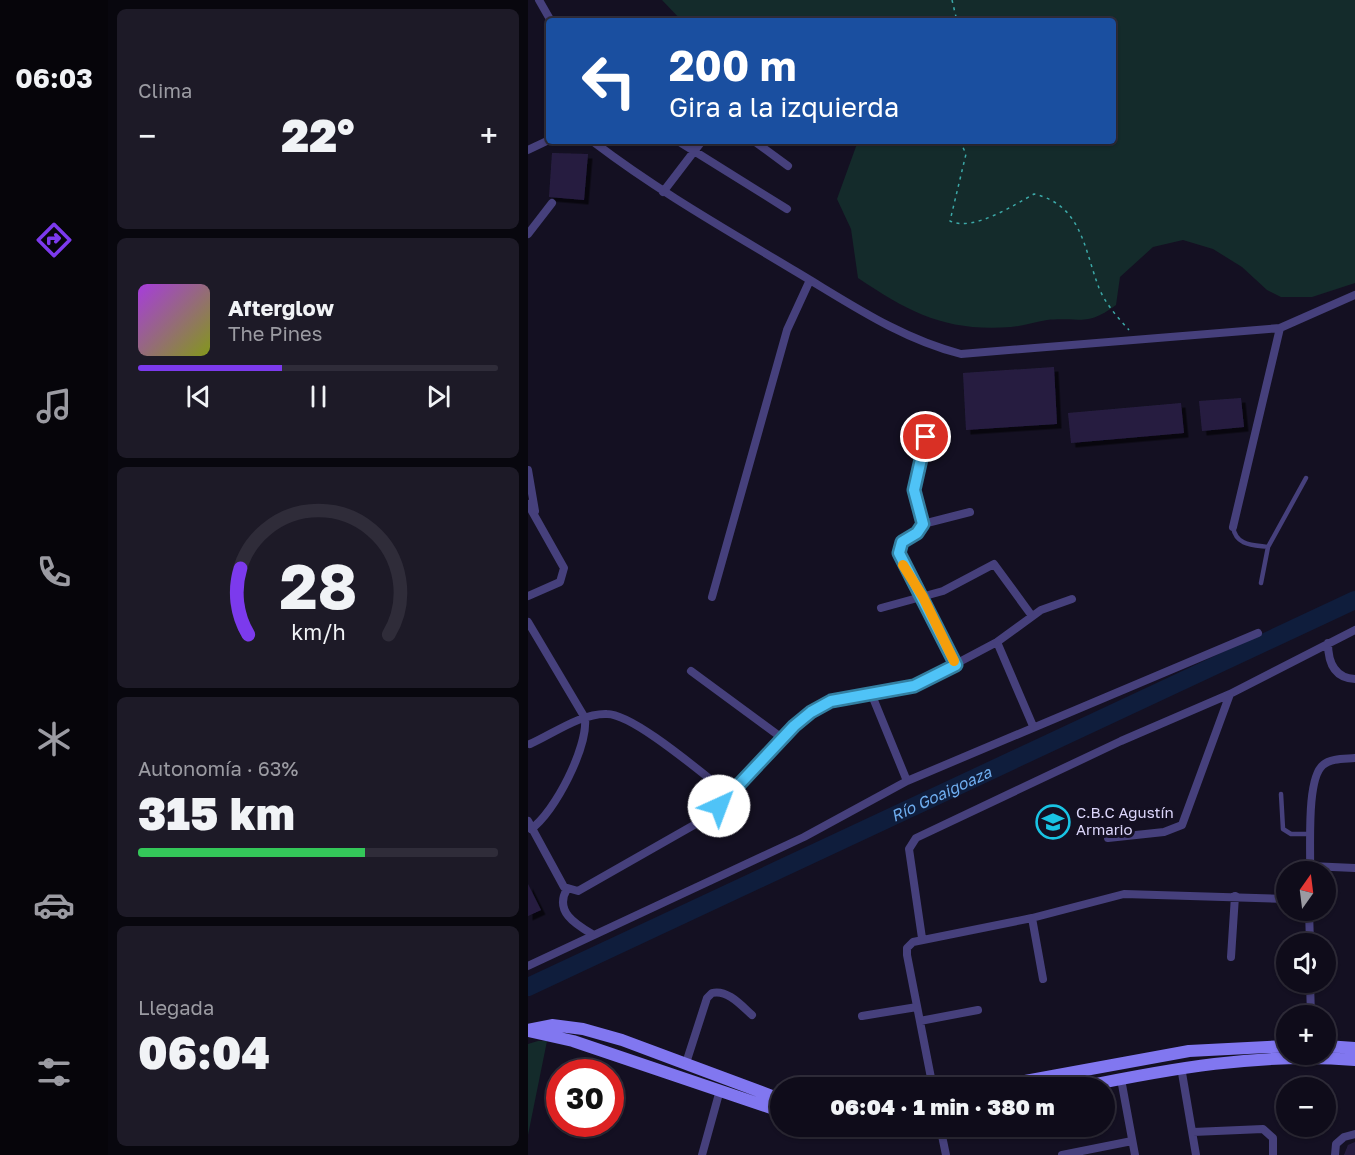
<!DOCTYPE html>
<html lang="es">
<meta charset="utf-8">
<style>
body{margin:0;font-family:"Golos Text",sans-serif;background:#1d1a27;color:#f1f3f6;height:100vh;display:flex;flex-direction:column;font-size:22px;white-space:nowrap}
*{box-sizing:border-box;margin:0}
p{font-size:20px;color:#9b9ba2}
.icon{flex:none;width:33px;height:33px;fill:none;stroke:currentColor;stroke-width:2;stroke-linecap:round;stroke-linejoin:round}
.map{position:relative;flex:1;overflow:hidden}
.drawer{display:flex;flex-direction:column;gap:9px;padding:9px;background:#08070e;width:420px}
.drawer>*{flex:none}
.banner{position:absolute;left:18px;top:18px;width:570px;height:126px;border-radius:6px;box-shadow:0 2px 4px #0004,0 0 0 2px #2f2c39;background:#1a4fa0;color:#fff;overflow:hidden}
.needle{width:39px;rotate:14deg}
.fabs{position:absolute;left:748px;top:861px;display:grid;gap:12px}
.fabs a{display:grid;place-items:center;width:60px;height:60px;border-radius:50%;background:#0f0c1a;box-shadow:0 2px 4px #0004,0 0 0 2px #2f2c39;font-size:30px}
.speed{position:absolute;left:18px;top:1059px;display:flex;gap:12px;font-size:30px;font-weight:700;text-align:center}
.speed>*{display:grid;place-content:center;width:78px;height:78px;border-radius:50%;background:#0f0c1a;box-shadow:0 2px 4px #0004,0 0 0 2px #2f2c39;line-height:1}
.speed .limit{border:9px solid #d22;background:#fff;color:#111}
.pin{position:absolute;display:grid;place-items:center;width:51px;height:51px;color:#fff;margin:-26px;border:3px solid #fff;border-radius:50%;box-shadow:0 2px 6px #0007}
.me{position:absolute;width:66px;margin:-33px;rotate:43deg;stroke-linejoin:round;filter:drop-shadow(0 0 4px #0008)}
.turn{display:flex;align-items:center;gap:21px;height:126px;padding:0 24px;font-size:27px}
.turn .icon{width:78px;height:78px;stroke-width:2.5}
.turn b{display:block;font-size:42px;line-height:51px}
.big{font-size:45px;font-weight:800;line-height:1.1}
.drawer .tile{flex:1;display:flex;flex-direction:column;justify-content:center;gap:9px;min-width:0;padding:0 21px;border-radius:9px;background:#1d1a27}
.drawer .dial{align-items:center;gap:0}
.dial svg{height:156px;overflow:visible;fill:none;stroke:#2f2c39;stroke-width:7;stroke-linecap:round;text-anchor:middle}
.dial text{fill:#f1f3f6;stroke:none}
.song{display:flex;align-items:center;gap:18px}
.cover{width:72px;height:72px;border-radius:9px;background:linear-gradient(135deg,hsl(280 70% 55%),hsl(70 70% 35%))}
.played{height:6px;border-radius:3px;background:linear-gradient(90deg,#7c3aed 40%,#2f2c39 40%)}
.keys{display:flex;justify-content:space-around;direction:ltr}
.heat{display:flex;justify-content:space-between;align-items:center;font-size:33px;direction:ltr}
.charge{height:9px;border-radius:4px;background:linear-gradient(90deg,#34c759 63%,#2f2c39 0)}
.trip{position:absolute;left:242px;top:1077px;width:345px;height:60px;border-radius:30px;background:#0f0c1a;box-shadow:0 2px 4px #0004,0 0 0 2px #2f2c39;font-weight:800;line-height:60px;text-align:center}
main{display:flex;flex:1;min-height:0}
.dock{display:flex;flex-direction:column;width:108px;justify-content:space-around;align-items:center;background:#06050a;color:#9b9ba2}
.dock .icon{width:42px;height:42px}
.dock .active{color:#7c3aed}
.dock b{font-size:27px;color:#f1f3f6}
.map>svg:first-child{display:block}
.green{fill:#142b2b}
.lines{fill:none;stroke-linecap:round;stroke-linejoin:round}
.river{stroke:#0f1d3c;stroke-width:18}
.building{fill:#271e41;filter:url(#shadow)}
.path{stroke:#3ca9a8;stroke-width:1.5;stroke-dasharray:3 4.5;stroke-linecap:butt}
.lane{stroke:#46407c;stroke-width:4.5}
.street{stroke:#46407c;stroke-width:8}
.secondary{stroke:#8177f0;stroke-width:12}
.route-casing{stroke:#337fa1;stroke-width:15}
.route{stroke:#4fc3f7;stroke-width:10}
.slow{stroke:#f59e0b;stroke-width:10}
.labels{text-anchor:middle;stroke-width:6;stroke-linejoin:round;paint-order:stroke}
.poi-label{font-size:15px;fill:#dcd6fb;stroke:#141022;text-anchor:start}
.water-label{font-size:16px;font-style:italic;fill:#6fadef;stroke:#141022}
</style>
<main>
<nav class="dock">
<b>06:03</b>
<svg class="icon active" aria-label="directions" viewBox="0 0 24 24"><path d="M12 3l9 9-9 9-9-9zM9 14v-3h6M13 9l2 2-2 2"/></svg>
<svg class="icon" aria-label="music" viewBox="0 0 24 24"><path d="M9 18V5l10-2v13"/><circle cx="6" cy="18" r="3"/><circle cx="16" cy="16" r="3"/></svg>
<svg class="icon" aria-label="phone" viewBox="0 0 24 24"><path d="M5 4h4l2 5-3 2q2 4 5 5l2-3 5 2v4C11 20 4 13 5 4z"/></svg>
<svg class="icon" aria-label="climate" viewBox="0 0 24 24"><path d="M12 3v18M4 7l16 10M4 17L20 7"/></svg>
<svg class="icon" aria-label="car" viewBox="0 0 24 24"><path d="M5 17H2v-5l4-1 3-4h7l3 4 3 1v5h-3M9 17h6M6 11h13"/><circle cx="7" cy="17" r="2"/><circle cx="17" cy="17" r="2"/></svg>
<svg class="icon" aria-label="filters" viewBox="0 0 24 24"><path d="M4 7h16M4 17h16"/><circle cx="9" cy="7" r="2"/><circle cx="15" cy="17" r="2"/></svg>
</nav>
<section class="drawer">
<div class="tile"><p>Clima</p>
<div class="heat"><a>−</a><b class="big">22°</b><a>+</a></div>
</div>
<div class="tile">
<div class="song"><i class="cover"></i><div><b>Afterglow</b><p>The Pines</p></div></div>
<div class="played"></div>
<div class="keys"><svg class="icon" aria-label="previous" viewBox="0 0 24 24"><path d="M18 5L8 12l10 7zM5 5v14"/></svg><svg class="icon" aria-label="pause" viewBox="0 0 24 24"><path d="M8 5v14M16 5v14"/></svg><svg class="icon" aria-label="next" viewBox="0 0 24 24"><path d="M6 5l10 7-10 7zM19 5v14"/></svg></div>
</div>
<div class="tile dial"><svg viewBox="0 0 100 80">
<path d="M14 69A42 42 0 1 1 86 69"/>
<path d="M14 69A42 42 0 0 1 10 35" stroke="#7c3aed"/>
<text x="50" y="56" font-size="32" font-weight="700">28</text>
<text x="50" y="72" font-size="11">km/h</text>
</svg></div>
<div class="tile"><p>Autonomía · 63%</p><b class="big">315 km</b><div class="charge"></div></div>
<div class="tile"><p>Llegada</p><b class="big">06:04</b></div>
</section>
<div class="map">
<svg width="827" height="1155" viewBox="0 0 827 1155">
<defs>
<filter id="shadow"><feDropShadow dx="4.5" dy="4.5" stdDeviation="0" flood-color="#0009"/></filter>
</defs>
<rect width="100%" height="100%" fill="#141022"/>
<path class="green" d="M134,0H827V283L784,297H753L739,290L714,267L685,249L655,240L625,247L592,277L588,305C559,327 551,317 519,320C507,322 495,326 483,327C419,332 382,313 330,278L323,229L309,199L330,141H585V21H154Z
M10,1041H19L0,1135V1044Z"/>
<g class="lines">
<path class="river" id="s1" d="M0,987L827,600"/>
</g>
<path class="building" d="M24,153L60,154L56,200L21,197Z
M526,367L529,424L438,430L435,373Z
M713,398L716,427L674,431L671,401Z
M653,403L656,433L543,443L540,413Z
M0,884L13,910L0,916Z
M827,1142V1155H816L820,1145Z"/>
<g class="lines">
<path class="path" d="M424,0L429,21
M432,141L438,154L422,221C445,232 486,205 506,194C554,205 556,249 571,288C577,303 590,318 601,330"/>
<path class="lane" d="M705,527C708,546 725,545 740,547
M733,583L740,547L778,478
M753,794L755,829L763,834H782"/>
<path class="street" d="M11,0L23,21
M150,141L259,209
M226,141L260,166
M67,143C130,191 199,230 267,271C321,303 371,338 433,354L752,328L827,295
M0,150L21,140
M135,192L174,141
M0,234L24,203
M398,437L386,490L395,524L389,533L374,542L371,553L428,665
M0,470L7,511
M0,504L36,568L32,582L0,596
M395,524L442,512
M705,527L752,328
M184,597L259,330L282,280
M353,608L415,591L466,564L504,616
M0,622L57,718C60,747 27,812 3,829
M469,642L505,726
M800,643C800,662 806,678 827,679
M163,671L254,738
M343,693L379,781
M2,744C25,734 53,713 79,714C106,714 177,776 201,794
M0,821L36,887L50,891L180,817L265,726L283,712L303,701L386,686L469,642L513,610L544,599
M580,838L636,832L654,825L702,694
M782,866L827,868
M782,872C783,849 778,779 795,765C803,758 817,759 827,758
M39,889C26,911 47,924 64,934
M781,910L782,944
M504,918L515,979
M394,938L381,849L388,838L593,741L702,694L827,630
M703,957L707,896
M0,966L276,837L379,781L730,633
M782,982L783,1016
M334,1016L389,1007
M392,1021L450,1010
M158,1063L179,998L184,993C199,989 213,1005 224,1015
M653,1067L668,1155
M593,1079L607,1155
M405,1088L379,955V948L385,942L504,918L596,894L759,899
M412,1126L418,1155
M665,1132L735,1129L745,1138V1155
M174,1155L192,1090
M534,1155L604,1141
M807,1155L808,1144L816,1137L827,1134"/>
<path class="secondary" d="M0,1030L24,1025L55,1029L94,1040L252,1099
M1,1031L45,1041L252,1111
M798,1046L827,1048
M459,1088L661,1051L759,1046
M548,1088C640,1069 733,1052 827,1060
M305,1126H333"/>
</g>
<g class="lines">
<defs>
<path id="route" d="M191,806L266,726L283,712L303,701L386,686L428,665L371,553L374,542L389,533L395,524L386,490L398,437"/>
</defs>
<use href="#route" class="route-casing"/>
<use href="#route" class="route"/>
<path class="slow" d="M375,565L395,597L426,661"/>
</g>
<defs>
<symbol id="school-ring" viewBox="-11 -11 22 22"><circle r="9.5" fill="#141022" stroke="#19c4e4" stroke-width="1.5"/><path d="M0-5L7-2L0 1L-7-2ZM-4 1L0 2.5L4 1V4Q0 6-4 4Z" fill="#19c4e4"/></symbol>
</defs>
<g fill-rule="evenodd">
<use href="#school-ring" x="506" y="803" width="38" height="38"/>
</g>
<g class="labels">
<g class="poi-label">
<text x="548" y="818">C.B.C Agustín<tspan x="548" dy="17">Armario</tspan></text>
</g>
<g class="water-label">
<text dy="6" stroke="none"><textPath href="#s1" startOffset="456">Río Goaigoaza</textPath></text>
</g>
</g>
</svg>
<div class="fabs">
<a><svg class="needle" viewBox="-14 -14 28 28"><path d="M0-13l5 13h-10z" fill="#e53935"/><path d="M0 13l5-13h-10z" fill="#9b9ba2"/></svg></a>
<a><svg class="icon" aria-label="sound" viewBox="0 0 24 24"><path d="M4 9h4l5-4v14l-5-4H4zM17 9q2 3 0 6"/></svg></a>
<a>+</a>
<a>−</a>
</div>
<div class="speed"><div class="limit">30</div></div>
<div class="pin" style="left:398px;top:437px;background:#d93025"><svg class="icon" aria-label="arrive" viewBox="0 0 24 24"><path d="M6 21V4h12l-3 4 3 4H6"/></svg></div>
<svg class="me" style="left:191px;top:806px" viewBox="-20 -20 40 40"><circle r="19" fill="#fff"/><path d="M0-13L10 11 0 6-10 11z" fill="#4fc3f7"/></svg>
<div class="trip">06:04 · 1 min · 380 m</div>
<div class="banner">
<div class="turn"><svg class="icon" aria-label="left" viewBox="0 0 24 24"><path d="M17 20v-9H6M10 6l-5 5 5 5"/></svg><div><b>200 m</b>Gira a la izquierda</div></div>
</div>
</div>
</main>
